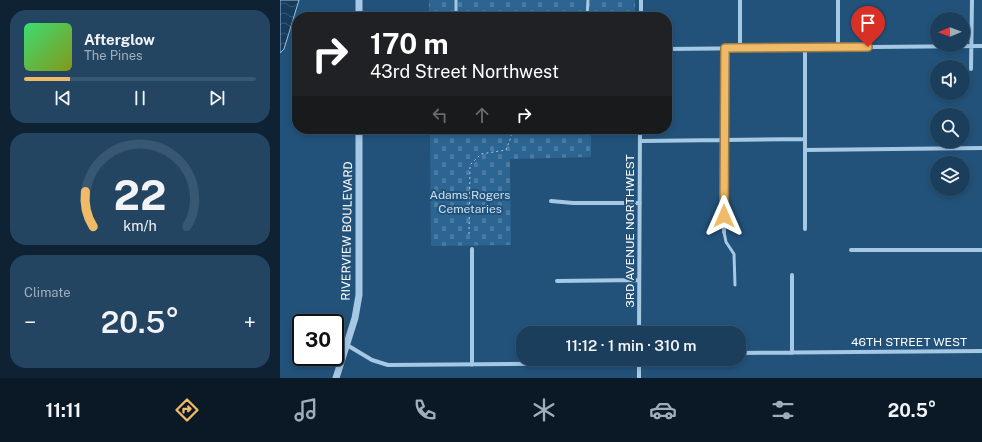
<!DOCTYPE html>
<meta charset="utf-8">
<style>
body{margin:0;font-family:"Public Sans",sans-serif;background:#234562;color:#f1f3f6;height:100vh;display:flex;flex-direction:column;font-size:15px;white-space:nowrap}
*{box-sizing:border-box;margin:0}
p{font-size:13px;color:#9faebb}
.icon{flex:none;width:22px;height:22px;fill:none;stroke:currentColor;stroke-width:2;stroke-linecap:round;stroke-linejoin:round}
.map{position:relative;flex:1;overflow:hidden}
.details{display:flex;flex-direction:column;gap:10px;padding:10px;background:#0e2233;width:280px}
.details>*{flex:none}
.banner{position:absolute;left:12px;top:12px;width:380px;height:122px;border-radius:16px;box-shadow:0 2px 6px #0003,0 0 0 1px #385772;background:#202124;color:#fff;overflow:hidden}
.needle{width:26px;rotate:269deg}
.controls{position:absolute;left:650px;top:12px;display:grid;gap:8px}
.controls a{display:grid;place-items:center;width:40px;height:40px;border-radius:50%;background:#1a3e5c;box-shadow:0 2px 6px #0003,0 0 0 1px #385772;font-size:20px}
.speed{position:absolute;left:12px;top:314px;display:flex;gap:8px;font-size:20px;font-weight:700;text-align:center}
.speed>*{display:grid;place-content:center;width:52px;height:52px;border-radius:50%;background:#1a3e5c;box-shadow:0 2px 6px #0003,0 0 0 1px #385772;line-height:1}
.speed .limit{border:2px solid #111;border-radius:6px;background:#fff;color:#111}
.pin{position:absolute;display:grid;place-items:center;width:34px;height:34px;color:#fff;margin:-41px -17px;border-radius:50% 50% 50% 0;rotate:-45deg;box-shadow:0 0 4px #0007}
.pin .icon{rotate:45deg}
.me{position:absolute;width:44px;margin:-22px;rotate:0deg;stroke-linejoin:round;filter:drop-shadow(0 0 3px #0008)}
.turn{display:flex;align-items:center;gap:14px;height:84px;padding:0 12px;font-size:18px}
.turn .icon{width:52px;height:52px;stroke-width:2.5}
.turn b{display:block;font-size:28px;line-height:34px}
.lanes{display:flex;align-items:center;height:38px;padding:0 12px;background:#0003;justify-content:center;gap:20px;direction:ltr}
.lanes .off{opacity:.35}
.big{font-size:30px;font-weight:600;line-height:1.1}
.details .widget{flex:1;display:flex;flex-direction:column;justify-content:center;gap:6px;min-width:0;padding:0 14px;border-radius:16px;background:#234562}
.details .dial{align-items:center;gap:0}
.dial svg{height:104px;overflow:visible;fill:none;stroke:#385772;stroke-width:7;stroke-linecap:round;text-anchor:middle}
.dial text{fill:#f1f3f6;stroke:none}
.song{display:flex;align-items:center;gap:12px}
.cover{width:48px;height:48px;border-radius:6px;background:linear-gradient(135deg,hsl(140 70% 55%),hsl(70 70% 35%))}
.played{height:4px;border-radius:2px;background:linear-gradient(90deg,#f0bb68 20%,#385772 20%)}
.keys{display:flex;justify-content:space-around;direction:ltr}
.heat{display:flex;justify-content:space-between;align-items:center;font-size:22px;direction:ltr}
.trip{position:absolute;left:236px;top:326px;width:230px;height:40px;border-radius:16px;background:#1a3e5c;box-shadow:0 2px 6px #0003,0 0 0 1px #385772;font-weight:600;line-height:40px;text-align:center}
.tab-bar{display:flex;height:64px;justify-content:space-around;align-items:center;background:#0a1925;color:#9faebb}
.tab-bar .icon{width:28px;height:28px}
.tab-bar .selected{color:#f0bb68}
.tab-bar b{font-size:18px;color:#f1f3f6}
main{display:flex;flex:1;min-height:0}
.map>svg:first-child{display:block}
.cemetery{fill:url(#cemetery-stones)}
.water{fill:url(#water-waves);stroke:#99c4e6}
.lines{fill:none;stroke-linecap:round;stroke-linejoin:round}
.path{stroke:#a5c8e5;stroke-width:1;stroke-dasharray:2 3;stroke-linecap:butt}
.service{stroke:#a5c8e5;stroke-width:3}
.minor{stroke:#a5c8e5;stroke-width:4}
.tertiary{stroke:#a5c8e5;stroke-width:7}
.route-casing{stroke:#9c7a44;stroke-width:10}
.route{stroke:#f0bb68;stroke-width:7}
.labels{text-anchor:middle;stroke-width:4;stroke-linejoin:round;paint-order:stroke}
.park-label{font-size:12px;fill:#c8e0f4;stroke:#22527a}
.street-label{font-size:12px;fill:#fff;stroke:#22527a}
</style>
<main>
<section class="details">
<div class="widget">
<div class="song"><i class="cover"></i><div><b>Afterglow</b><p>The Pines</p></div></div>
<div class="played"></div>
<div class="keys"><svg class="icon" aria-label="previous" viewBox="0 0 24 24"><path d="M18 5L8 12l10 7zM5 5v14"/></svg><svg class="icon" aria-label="pause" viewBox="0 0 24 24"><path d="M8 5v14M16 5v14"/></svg><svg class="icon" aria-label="next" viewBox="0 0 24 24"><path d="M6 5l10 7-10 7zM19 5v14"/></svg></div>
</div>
<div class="widget dial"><svg viewBox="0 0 100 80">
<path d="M14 69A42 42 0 1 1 86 69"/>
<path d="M14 69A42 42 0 0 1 8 42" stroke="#f0bb68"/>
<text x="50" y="56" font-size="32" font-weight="700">22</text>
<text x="50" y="72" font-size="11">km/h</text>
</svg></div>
<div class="widget"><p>Climate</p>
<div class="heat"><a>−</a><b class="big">20.5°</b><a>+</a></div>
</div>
</section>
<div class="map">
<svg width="702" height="378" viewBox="0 0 702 378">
<defs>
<pattern id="cemetery-stones" width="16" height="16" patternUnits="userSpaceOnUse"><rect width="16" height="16" fill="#2d6592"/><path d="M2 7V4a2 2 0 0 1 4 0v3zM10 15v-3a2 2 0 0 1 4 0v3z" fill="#4c7ca2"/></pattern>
<pattern id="water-waves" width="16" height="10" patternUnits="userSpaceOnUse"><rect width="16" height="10" fill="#173b5a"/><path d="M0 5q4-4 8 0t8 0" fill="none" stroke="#3a5873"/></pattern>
</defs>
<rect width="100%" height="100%" fill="#22527a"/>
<path class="cemetery" d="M149,0H355V17H149Z
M150,129H311V157L230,159L231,245L151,246Z"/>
<path class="water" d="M0,0H19L4,49L0,53Z"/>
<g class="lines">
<path class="path" d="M189,234L190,165L201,154L226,150L231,137V129"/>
<path class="service" d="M176,0V17
M307,17L308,0
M444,232L446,242L454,254L455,285"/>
<path class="minor" d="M460,0V48
M361,17V0
M558,47V0
M387,49L702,46
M691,69L692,0
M360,141L525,139
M525,150L702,148
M271,201L293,203H360
M525,229V48
M444,232L445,48
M192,249V365
M571,250H702
M277,281L359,280
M359,333L360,129
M67,345L92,360L108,365L359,363L402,361L418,359
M459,353L702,351
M512,353V275
M359,378V359"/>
<path class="tertiary" d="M79,17V0
M56,378L75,318L79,295V129"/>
</g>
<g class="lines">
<defs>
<path id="route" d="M444,216L445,48L588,47"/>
</defs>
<use href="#route" class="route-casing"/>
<use href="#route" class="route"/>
</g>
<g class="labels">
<g class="park-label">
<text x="190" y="199">Adams Rogers<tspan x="190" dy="14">Cemetaries</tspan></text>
</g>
<g class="street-label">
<text transform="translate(67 231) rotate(-89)" y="4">RIVERVIEW BOULEVARD</text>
<text transform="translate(350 231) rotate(-90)" y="4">3RD AVENUE NORTHWEST</text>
<text x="629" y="346">46TH STREET WEST</text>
</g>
</g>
</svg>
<div class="controls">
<a><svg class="needle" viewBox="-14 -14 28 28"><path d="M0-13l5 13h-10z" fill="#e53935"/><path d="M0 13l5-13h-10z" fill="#9faebb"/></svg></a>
<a><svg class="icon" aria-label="sound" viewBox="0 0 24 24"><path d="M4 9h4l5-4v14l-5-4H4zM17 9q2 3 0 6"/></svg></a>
<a><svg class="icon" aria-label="search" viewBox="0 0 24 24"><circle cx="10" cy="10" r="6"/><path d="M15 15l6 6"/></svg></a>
<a><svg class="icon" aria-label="layers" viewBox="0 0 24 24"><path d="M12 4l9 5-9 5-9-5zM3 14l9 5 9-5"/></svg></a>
</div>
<div class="speed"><div class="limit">30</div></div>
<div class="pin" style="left:588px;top:47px;background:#d93025"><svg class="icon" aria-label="arrive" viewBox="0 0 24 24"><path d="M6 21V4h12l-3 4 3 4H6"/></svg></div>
<svg class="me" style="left:444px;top:216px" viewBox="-20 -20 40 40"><path d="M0-17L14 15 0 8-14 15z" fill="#f0bb68" stroke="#fff" stroke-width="4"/></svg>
<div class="trip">11:12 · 1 min · 310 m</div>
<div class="banner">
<div class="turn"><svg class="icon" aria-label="right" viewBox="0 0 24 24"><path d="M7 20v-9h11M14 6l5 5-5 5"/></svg><div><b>170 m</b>43rd Street Northwest</div></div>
<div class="lanes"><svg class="icon off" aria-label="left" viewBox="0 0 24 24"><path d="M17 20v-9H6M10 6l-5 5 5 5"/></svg><svg class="icon off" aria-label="ahead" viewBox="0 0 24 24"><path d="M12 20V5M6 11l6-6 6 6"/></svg><svg class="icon" aria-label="right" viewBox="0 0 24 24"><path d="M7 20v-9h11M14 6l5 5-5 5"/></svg></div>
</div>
</div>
</main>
<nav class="tab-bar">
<b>11:11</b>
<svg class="icon selected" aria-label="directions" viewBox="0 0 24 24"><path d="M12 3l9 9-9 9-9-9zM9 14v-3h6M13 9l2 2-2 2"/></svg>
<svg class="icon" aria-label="music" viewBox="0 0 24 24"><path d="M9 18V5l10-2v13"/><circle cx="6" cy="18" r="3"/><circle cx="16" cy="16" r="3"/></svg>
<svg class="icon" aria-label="phone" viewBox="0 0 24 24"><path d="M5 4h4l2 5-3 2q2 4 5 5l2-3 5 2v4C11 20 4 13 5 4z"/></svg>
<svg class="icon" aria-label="climate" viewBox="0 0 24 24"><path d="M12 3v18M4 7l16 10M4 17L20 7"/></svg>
<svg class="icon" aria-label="car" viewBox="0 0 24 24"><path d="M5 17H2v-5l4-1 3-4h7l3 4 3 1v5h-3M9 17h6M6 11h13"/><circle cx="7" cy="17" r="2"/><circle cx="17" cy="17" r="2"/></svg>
<svg class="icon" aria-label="filters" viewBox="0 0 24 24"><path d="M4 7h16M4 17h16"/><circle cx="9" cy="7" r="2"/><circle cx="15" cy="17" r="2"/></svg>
<b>20.5°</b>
</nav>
